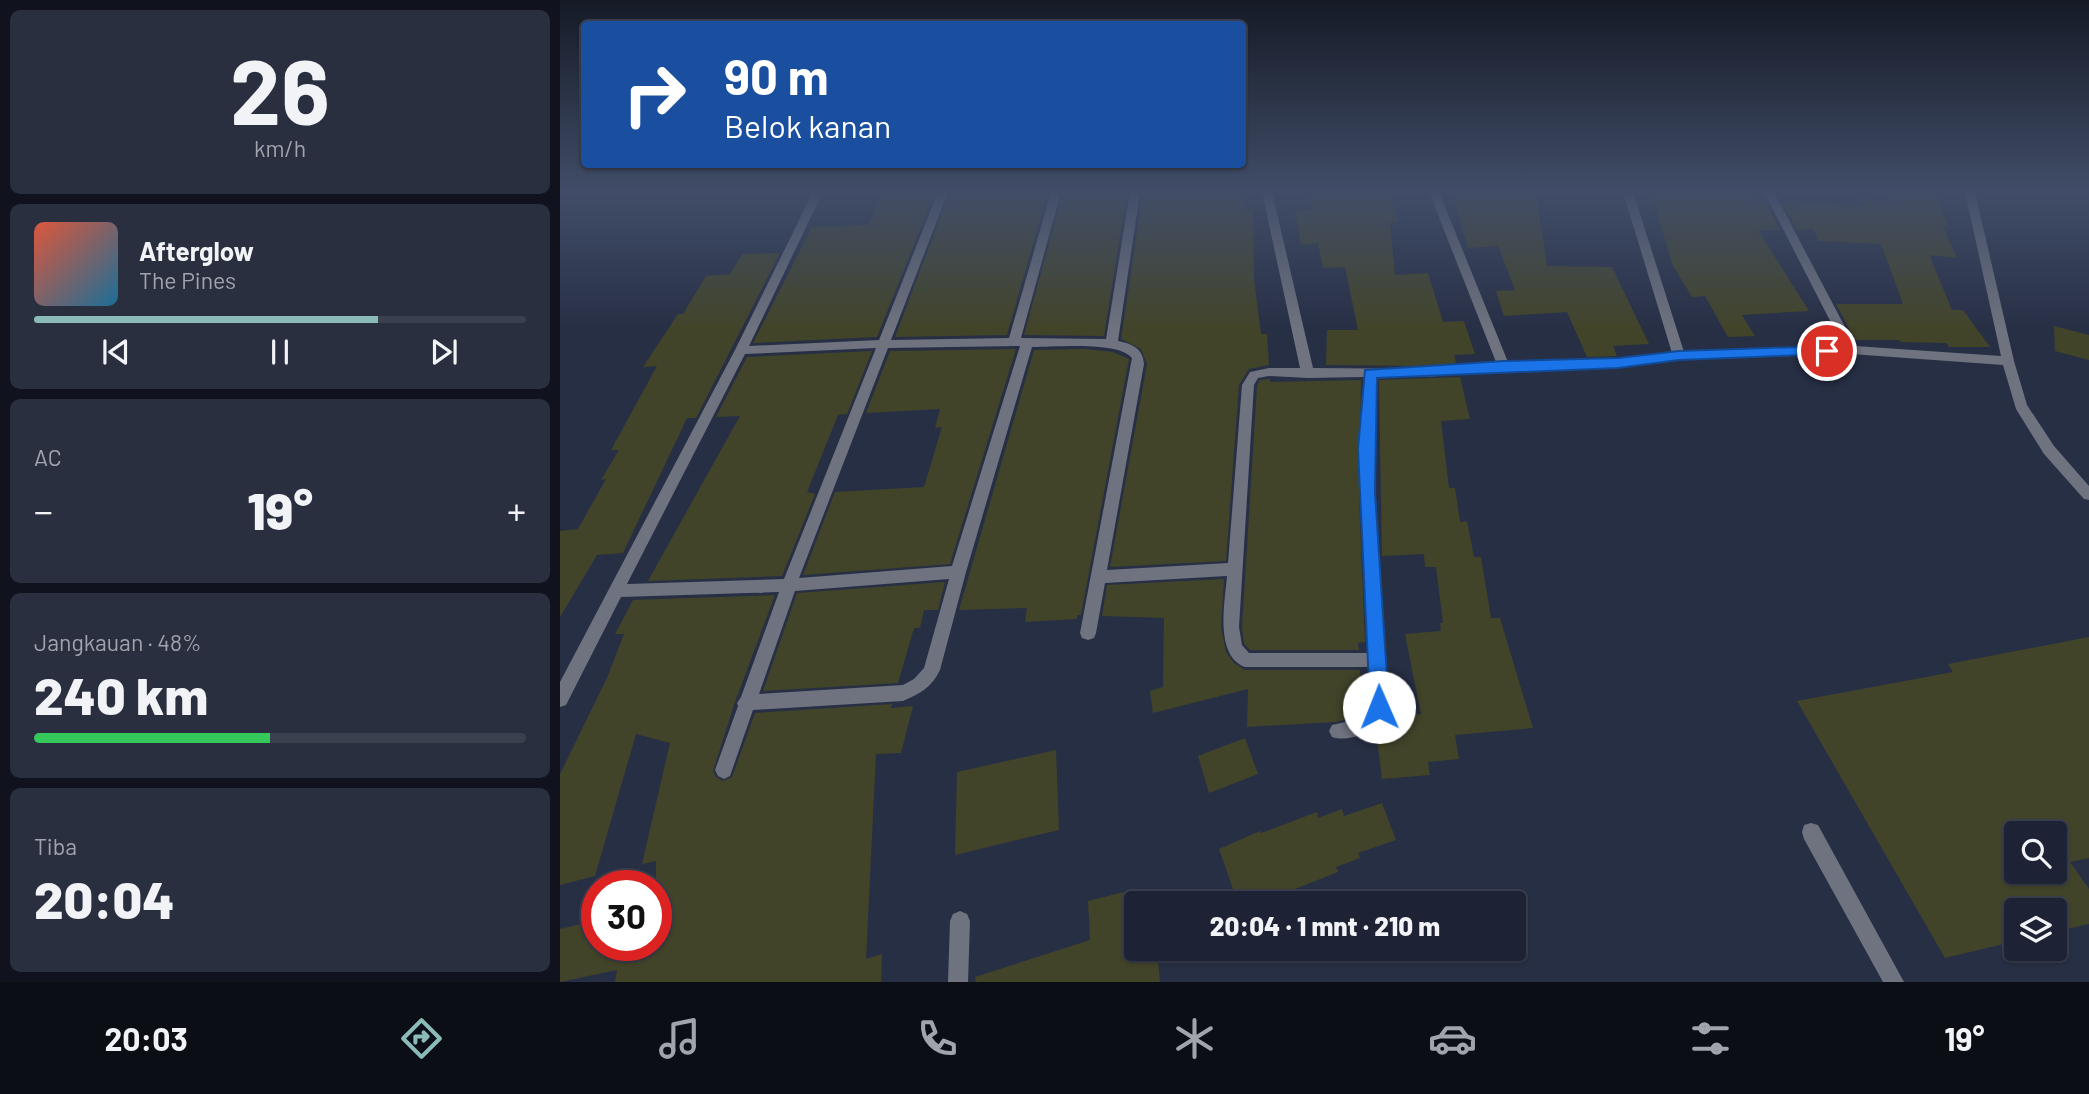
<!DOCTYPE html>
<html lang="id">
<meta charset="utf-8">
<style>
body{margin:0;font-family:Barlow,sans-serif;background:#2a2f40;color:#f1f3f6;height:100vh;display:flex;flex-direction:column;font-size:26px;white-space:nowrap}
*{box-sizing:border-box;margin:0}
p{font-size:23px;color:#a0a4ac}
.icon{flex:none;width:38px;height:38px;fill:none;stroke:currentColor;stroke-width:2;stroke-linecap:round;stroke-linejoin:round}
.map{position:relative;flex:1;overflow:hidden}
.sheet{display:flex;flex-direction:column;gap:10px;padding:10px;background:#10131d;width:560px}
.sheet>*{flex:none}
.banner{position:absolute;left:21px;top:21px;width:665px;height:147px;border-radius:7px;box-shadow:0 2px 5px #0004,0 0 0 2px #3b404f;background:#1a4fa0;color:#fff;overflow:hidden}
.controls{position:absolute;left:1444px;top:821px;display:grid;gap:14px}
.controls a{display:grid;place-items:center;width:63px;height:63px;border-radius:7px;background:#1d2334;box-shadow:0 2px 5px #0004,0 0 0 2px #3b404f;font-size:35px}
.speed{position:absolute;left:21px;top:870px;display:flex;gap:14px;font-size:35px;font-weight:700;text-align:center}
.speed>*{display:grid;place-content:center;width:91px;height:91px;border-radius:50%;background:#1d2334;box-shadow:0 2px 5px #0004,0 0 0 2px #3b404f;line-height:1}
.speed .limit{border:10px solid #d22;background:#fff;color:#111}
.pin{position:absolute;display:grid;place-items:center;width:60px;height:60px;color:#fff;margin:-30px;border:4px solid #fff;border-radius:50%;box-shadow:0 2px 7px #0007}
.me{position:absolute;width:77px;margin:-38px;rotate:359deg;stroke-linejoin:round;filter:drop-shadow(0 0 5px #0008)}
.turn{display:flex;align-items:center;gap:24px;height:147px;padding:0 28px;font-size:32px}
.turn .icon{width:91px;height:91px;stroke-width:2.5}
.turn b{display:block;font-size:49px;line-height:60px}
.big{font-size:52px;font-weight:800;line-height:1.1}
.sheet .widget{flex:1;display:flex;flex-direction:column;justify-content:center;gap:10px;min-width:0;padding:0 24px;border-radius:10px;background:#2a2f40}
.sheet .dial{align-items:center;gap:0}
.dial b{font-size:91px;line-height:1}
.song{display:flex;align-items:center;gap:21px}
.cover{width:84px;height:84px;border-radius:10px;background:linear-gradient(135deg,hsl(10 70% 55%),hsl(200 70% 35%))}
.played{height:7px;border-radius:4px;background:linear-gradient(90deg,#8bbbb9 70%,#3b404f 70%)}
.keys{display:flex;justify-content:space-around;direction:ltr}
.heat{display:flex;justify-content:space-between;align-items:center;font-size:38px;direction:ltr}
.charge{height:10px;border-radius:5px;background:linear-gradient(90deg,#34c759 48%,#3b404f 0)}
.trip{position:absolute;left:564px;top:891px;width:402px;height:70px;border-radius:7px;background:#1d2334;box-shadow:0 2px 5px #0004,0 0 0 2px #3b404f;font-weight:800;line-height:70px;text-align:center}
.tab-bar{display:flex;height:112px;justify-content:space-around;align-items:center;background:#0c0e15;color:#a0a4ac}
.tab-bar .icon{width:49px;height:49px}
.tab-bar .on{color:#8bbbb9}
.tab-bar b{font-size:32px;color:#f1f3f6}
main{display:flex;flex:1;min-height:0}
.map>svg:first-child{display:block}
.building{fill:#424429;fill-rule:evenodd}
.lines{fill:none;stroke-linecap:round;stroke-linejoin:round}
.service{fill:#6f737f;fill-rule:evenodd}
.minor{fill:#6f737f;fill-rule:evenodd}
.route{fill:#1a73e8;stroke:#114b97;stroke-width:2}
</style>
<main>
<section class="sheet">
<div class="widget dial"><b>26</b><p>km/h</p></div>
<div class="widget">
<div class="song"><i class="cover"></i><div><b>Afterglow</b><p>The Pines</p></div></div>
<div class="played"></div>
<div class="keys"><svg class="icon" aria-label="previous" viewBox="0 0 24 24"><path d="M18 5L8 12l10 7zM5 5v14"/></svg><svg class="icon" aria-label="pause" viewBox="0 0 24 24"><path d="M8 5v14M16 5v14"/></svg><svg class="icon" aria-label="next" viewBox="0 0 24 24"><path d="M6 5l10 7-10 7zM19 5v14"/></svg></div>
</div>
<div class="widget"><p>AC</p>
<div class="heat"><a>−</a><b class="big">19°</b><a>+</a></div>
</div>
<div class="widget"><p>Jangkauan · 48%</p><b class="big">240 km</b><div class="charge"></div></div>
<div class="widget"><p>Tiba</p><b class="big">20:04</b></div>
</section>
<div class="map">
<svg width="1529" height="982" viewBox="0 0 1529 982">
<rect width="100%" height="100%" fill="#272f45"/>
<path class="building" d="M323,192H375L317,337L193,343L252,227L308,225Z
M390,192H488L447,335L335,337Z
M503,192H567L544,336L464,335Z
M583,192H683L685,210L693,209L694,278L701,334H707L709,365L689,369L679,385L666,561L550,567L587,364L581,349L561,339Z
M749,192H830L838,222L830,223L835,275L868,273L883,322L904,321L915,354L894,355L896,363L867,366L766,365L767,330H798L785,267L763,268L758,243L741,245L735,211L752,210Z
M892,192H976L987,266L1052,267L1089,344L1053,346L1057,356L1027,357L1007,312L944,316L936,291L955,290L938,246L908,248Z
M1091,192H1190L1195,201L1206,202L1220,230H1198L1249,311L1182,315L1195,336L1168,337L1145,296L1132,297L1112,264Z
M1328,192H1376L1388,227L1383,226L1397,258L1370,255L1372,262L1392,310H1403L1430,347H1389L1386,343L1341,342L1339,340H1295L1276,304H1343L1321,244L1259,241L1254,229L1237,230L1222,202L1304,206L1302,198L1331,202Z
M220,253L136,418H127L63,553L37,555L0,617V531L18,529L46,479L41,480L59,450H51L97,366L83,367L118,314H123L146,276L170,274L182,254Z
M1494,326L1529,335V360L1495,351Z
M456,349L390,564L243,575L275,492L364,487L382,427L375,428L380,409L306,413L330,351Z
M525,349L553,352L569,359L521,615H517V619L465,622L467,608L399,610L474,350Z
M312,351L287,414L278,415L247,492L255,494L222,576L88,581L180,416L156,417L187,357Z
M900,377L910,419L881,421L889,488H895L900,522L907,521L914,557H921L931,618H940L973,728L895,735L899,759L868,762L870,775L822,779L816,730L826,718L861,714L845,634L881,631L880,623H883L876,567H865L864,554L822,556L819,380Z
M710,379V382L801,380L799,499L805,642L798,643L799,650H690L684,644L682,627L697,386L700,380Z
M664,579L661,627L666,652L674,663L685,670H800L804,710L797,717L775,722L687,727L688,689L593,713L590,691L603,687L604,618L542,616L547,585Z
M385,582L378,610H364L360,628H354L338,683L203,691L237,593Z
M215,595L175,702L153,771L156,777L163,781L172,777L195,713L332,704L331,708L353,706L341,753L316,754L306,959L322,954L321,982H55L57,970L0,982V929L35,921L29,945H96V861L82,864L110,743L76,734L35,876L0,885V774L47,678L64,634H55L73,600Z
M1529,637V858L1510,862L1529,889V924L1494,932V910H1456V941L1385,958L1237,701L1393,672L1388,664ZM1456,833H1494V872H1456Z
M685,738L698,774L649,793L638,756Z
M496,750L499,830L395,855L397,772Z
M822,803L836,840L798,853L800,858L776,867L778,872L722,894L727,903H678L659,849L700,831L701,833L757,812L758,818L782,809L784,816Z
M576,889V948H597L600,982H416L415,977L530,940L528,901Z"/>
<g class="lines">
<path class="service" d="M1251,823L1258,825L1344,982H1323L1244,839L1242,832L1244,825Z
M400,911L407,914L410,921L408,982H388L390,921L393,914Z"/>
<path class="minor" d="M253,192H263L189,346L319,340L378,192H388L331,340L449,338L491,192H501L461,338L546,339L570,192H580L558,341C572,344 583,348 584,364L547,570L668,563L682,385L690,372L709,368H740L702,192H712L753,368L867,369L936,362L869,192H879L948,362L1057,359L1112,353L1063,192H1073L1124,352L1283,346L1204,192H1214L1295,346L1441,356L1405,192H1415L1454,361L1467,405L1494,446L1529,486V500L1524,499L1484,454L1456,409L1443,365L1291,354L1119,360L1057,367L944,370L867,377H816V499L827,707C825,712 823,718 820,723C811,734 786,742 772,737L769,731L772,725L798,719L811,707L809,667H685C654,656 665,601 667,576L545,583L536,633L534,638L528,640L522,638L520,633L572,358C559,341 494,347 472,347L406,572L380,670C372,687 360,694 343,701L193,710L170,776L164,779L158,776L155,770L178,706L177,703L181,697L219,592L61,597L6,705L0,707V682L175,350ZM460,346L392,566L239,578L328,348ZM316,348L224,579L67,584L185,354ZM709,376L748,378L804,377L802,499L808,653H689L682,645L679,627L694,385L698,378ZM389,579L364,668L354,679L343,685L199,694L235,591Z"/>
</g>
<linearGradient id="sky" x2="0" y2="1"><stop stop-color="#151a26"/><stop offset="0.58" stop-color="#414d68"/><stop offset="1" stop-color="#414d68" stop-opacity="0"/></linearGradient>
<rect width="1529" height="330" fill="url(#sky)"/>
<path class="route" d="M1267,346L1272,347V354L1119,360L1058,368L817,378L815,492L829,707L826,714L819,716L812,714L810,707L798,449L805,370L944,361L1058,358L1119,351Z"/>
</svg>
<div class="controls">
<a><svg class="icon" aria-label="search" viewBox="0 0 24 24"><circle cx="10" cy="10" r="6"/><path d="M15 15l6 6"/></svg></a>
<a><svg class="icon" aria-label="layers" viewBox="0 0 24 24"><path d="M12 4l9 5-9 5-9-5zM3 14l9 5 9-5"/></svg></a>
</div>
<div class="speed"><div class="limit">30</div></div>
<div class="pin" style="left:1267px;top:351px;background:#d93025"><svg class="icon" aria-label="arrive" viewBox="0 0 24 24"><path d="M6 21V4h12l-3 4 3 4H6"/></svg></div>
<svg class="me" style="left:819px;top:707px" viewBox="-20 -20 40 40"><circle r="19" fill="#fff"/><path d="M0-13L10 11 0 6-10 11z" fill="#1a73e8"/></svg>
<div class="trip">20:04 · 1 mnt · 210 m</div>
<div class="banner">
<div class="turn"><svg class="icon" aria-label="right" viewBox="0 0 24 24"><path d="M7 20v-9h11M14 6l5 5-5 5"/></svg><div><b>90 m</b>Belok kanan</div></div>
</div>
</div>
</main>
<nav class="tab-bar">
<b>20:03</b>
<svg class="icon on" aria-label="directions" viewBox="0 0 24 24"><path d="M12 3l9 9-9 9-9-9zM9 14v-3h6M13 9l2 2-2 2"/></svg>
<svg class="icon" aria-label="music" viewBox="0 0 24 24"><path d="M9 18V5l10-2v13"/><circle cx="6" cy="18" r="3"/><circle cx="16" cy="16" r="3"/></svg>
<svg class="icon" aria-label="phone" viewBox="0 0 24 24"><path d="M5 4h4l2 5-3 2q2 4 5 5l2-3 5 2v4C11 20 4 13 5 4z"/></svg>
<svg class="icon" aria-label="climate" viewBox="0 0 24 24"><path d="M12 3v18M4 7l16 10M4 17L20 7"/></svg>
<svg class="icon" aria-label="car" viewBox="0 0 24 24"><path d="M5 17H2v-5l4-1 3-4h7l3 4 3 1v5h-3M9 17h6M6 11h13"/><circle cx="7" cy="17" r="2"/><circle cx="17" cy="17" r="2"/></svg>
<svg class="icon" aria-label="filters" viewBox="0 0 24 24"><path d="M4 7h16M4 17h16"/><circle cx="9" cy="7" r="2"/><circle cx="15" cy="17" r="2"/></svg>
<b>19°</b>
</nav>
